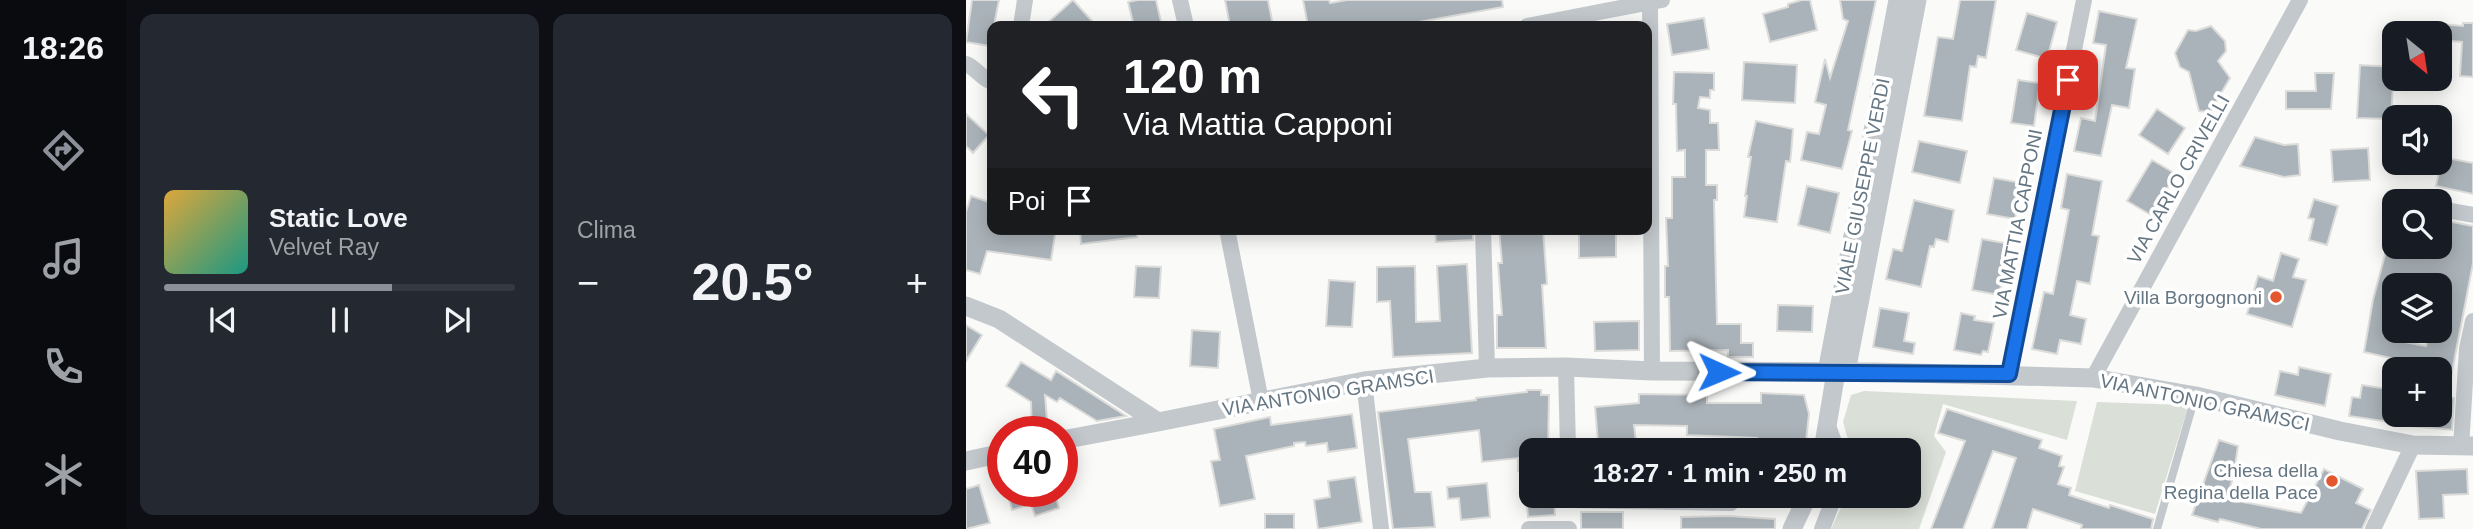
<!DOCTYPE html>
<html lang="it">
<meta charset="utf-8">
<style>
body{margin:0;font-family:Helvetica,sans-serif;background:#242831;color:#f1f3f6;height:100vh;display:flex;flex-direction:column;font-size:26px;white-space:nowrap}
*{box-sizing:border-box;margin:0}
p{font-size:23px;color:#9ea1a6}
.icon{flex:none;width:38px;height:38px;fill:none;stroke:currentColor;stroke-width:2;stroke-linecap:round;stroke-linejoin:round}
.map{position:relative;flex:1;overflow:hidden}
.details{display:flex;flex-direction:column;gap:14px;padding:14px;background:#0d0f14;width:840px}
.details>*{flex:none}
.top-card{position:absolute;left:21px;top:21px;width:665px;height:214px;border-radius:14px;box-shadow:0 4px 18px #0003;background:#202124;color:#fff;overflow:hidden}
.needle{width:46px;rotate:150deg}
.controls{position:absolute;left:1416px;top:21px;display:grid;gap:14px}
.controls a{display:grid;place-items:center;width:70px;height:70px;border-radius:14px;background:#171b24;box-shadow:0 4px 18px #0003;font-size:35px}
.speed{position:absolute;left:21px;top:416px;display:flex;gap:14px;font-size:35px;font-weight:700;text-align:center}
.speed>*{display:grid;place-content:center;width:91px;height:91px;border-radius:50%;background:#171b24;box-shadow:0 4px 18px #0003;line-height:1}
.speed .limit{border:10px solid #d22;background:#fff;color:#111}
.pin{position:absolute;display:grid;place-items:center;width:60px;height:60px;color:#fff;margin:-30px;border-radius:14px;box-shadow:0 4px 10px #0006}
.me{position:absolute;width:77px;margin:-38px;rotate:91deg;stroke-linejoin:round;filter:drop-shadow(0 0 5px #0008)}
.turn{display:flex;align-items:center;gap:24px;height:147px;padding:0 21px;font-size:32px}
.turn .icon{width:91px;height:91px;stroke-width:2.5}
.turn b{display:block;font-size:49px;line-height:60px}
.then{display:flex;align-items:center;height:66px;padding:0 21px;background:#0003;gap:14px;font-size:26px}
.big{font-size:52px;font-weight:700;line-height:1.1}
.details .widget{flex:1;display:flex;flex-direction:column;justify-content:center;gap:10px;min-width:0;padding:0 24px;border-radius:14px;background:#242831}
.song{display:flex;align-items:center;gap:21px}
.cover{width:84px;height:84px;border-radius:10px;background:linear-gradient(135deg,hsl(40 70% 55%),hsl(170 70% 35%))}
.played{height:7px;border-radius:4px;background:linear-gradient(90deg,#8c9099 65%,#363941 65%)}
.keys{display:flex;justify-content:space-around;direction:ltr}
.heat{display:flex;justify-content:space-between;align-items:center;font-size:38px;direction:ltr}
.details .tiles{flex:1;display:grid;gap:14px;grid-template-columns:repeat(2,1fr)}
.trip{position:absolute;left:553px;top:438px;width:402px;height:70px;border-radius:14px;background:#171b24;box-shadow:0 4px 18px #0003;font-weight:700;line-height:70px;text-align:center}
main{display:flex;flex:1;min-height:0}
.tabs{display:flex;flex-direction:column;width:126px;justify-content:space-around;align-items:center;background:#090b0e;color:#9ea1a6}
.tabs .icon{width:49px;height:49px}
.tabs .selected{color:#8c9099}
.tabs b{font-size:32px;color:#f1f3f6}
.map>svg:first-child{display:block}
.green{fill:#dadfd7}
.building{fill:#aab3b9;stroke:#dcdcda;stroke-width:2;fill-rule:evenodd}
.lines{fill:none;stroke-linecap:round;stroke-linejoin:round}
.service{stroke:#c3c8cc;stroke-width:8}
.minor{stroke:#c3c8cc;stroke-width:16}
.tertiary{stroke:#c3c8cc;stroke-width:19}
.route-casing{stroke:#114b97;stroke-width:18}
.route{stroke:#1a73e8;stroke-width:12}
.poi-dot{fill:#e4572e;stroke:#fff;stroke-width:2.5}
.labels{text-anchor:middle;stroke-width:7;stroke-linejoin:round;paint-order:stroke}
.street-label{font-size:19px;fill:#657683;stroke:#fff}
.poi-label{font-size:19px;fill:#657683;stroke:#fff;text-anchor:end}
</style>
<main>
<nav class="tabs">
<b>18:26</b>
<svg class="icon selected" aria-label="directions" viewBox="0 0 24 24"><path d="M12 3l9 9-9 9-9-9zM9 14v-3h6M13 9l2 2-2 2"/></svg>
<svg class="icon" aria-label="music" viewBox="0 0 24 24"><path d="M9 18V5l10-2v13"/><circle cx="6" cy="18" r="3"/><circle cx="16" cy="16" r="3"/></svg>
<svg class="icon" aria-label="phone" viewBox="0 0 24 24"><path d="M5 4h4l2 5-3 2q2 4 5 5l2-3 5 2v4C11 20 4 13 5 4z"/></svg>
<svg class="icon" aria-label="climate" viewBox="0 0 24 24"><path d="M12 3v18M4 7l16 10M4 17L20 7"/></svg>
</nav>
<section class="details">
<div class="tiles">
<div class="widget">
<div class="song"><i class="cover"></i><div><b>Static Love</b><p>Velvet Ray</p></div></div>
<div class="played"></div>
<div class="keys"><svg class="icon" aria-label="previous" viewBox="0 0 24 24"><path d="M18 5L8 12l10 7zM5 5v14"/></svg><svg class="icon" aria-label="pause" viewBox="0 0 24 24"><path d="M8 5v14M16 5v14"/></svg><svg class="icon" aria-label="next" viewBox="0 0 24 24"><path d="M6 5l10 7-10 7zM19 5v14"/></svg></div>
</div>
<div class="widget"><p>Clima</p>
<div class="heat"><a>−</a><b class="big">20.5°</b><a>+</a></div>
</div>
</div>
</section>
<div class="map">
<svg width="1507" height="529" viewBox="0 0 1507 529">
<rect width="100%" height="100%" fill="#fafaf8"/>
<path class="green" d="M898,391L1111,401L1101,440L977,404L968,436L980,452L953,529H865L881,495H943V450H885L877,422L885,395Z
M1131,402L1218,405L1221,410L1189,514L1109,491Z"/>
<path class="building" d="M6,0H33L24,46L0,42Z
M107,0L126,21L120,26H78Z
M172,0H190L196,26H168L162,2Z
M259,0H302L307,26H264Z
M337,0H363L364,3L381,0H536L537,7L430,26H342Z
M836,0H844L851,30L804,42L797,14L822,7V4Z
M874,0H910L882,130L886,131L876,169L835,160L841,132L853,134L860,105L849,102L859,59L864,78L882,21L877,19Z
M994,0H1030L1020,58L1012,56L1010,67L1004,66L996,121L958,116L972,37L987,39Z
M1133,11L1171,19L1160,68L1169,69L1163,108L1146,105L1135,156L1108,151L1115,118L1129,121L1140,45L1127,43Z
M1061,13L1091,22L1081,59L1050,50Z
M738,18L743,49L706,55L701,24Z
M1497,23H1507V77L1494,76L1496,42L1474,40V24L1497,26Z
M1245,26L1259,41L1260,51L1252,61L1264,78L1244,112L1233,111L1223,72L1214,67L1209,53L1222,30L1230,31Z
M778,62L831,65L829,103L776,100Z
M1394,65L1428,67L1425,119L1391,118Z
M708,72L748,73V90H744V98L734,97L732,108L744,110V123H752L753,150H740V185H751V200H748L751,324H775V343H787V357H762V350L704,351L703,297H699V266H702L700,218H706V177H719V150L711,151L710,104H707Z
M1349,73H1368L1365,109H1320V91H1350Z
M1052,80L1074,83L1068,126L1045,123Z
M1191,109L1219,128L1202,154L1173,135Z
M0,114L23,135L7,153L0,146Z
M790,121L827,129L825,154L824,162L820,161L811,222L778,217L781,196H779L785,157H782Z
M1289,137L1318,145L1332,144L1334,175L1318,177L1274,166Z
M953,141L1001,151L994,183L946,172Z
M1402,148L1404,180L1367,182L1365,150Z
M1476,157L1507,163V194L1470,186Z
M1186,160L1210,174L1185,215L1161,201Z
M1101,174L1136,181L1126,235L1133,236L1124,284L1111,281L1104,315L1120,319L1115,344L1094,340L1091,354L1066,349L1078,292L1087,294L1103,210L1095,208Z
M1028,178L1056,183L1049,219L1021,214Z
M841,186L873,193L864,233L832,225Z
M5,196L26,203V229H90L85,260L21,251L14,274L0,270V212Z
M1348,199L1372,206L1361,245L1343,240L1348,219L1342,218Z
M948,200L988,210L982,242L970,239L968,247L964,246L955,287L920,279L927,249L936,251Z
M1481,221L1507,226V263L1481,398H1488L1486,430L1424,424V422L1383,416L1386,397L1394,398L1396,385L1428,390L1426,415H1474V369H1427L1429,359L1398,352L1407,300L1421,247H1475ZM1428,285H1474V331H1464L1460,346L1428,340L1430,331H1428Z
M114,229H171V237L115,244Z
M469,229H507V240L470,242Z
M533,229H577L581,284L576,285L580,348H531V315H536L532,263H536Z
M613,229H650V257L613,258Z
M1016,239L1044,244L1033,295L1006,290Z
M1315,253L1333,259L1327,277L1340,280L1326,327L1281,314L1292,276L1307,281Z
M501,264L506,353L427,357L424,301L411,302V267L449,266L450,322L474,321L471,266Z
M170,266L195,267L193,298L168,297Z
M363,280L389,282L386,327L360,326Z
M812,305L847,306L846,332L811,331Z
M914,308L943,313L938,341L949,343L947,354L907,347Z
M995,313L1009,316L1008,320L1028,323L1022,352L1017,351L1015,355L988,350Z
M673,321V350L629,351L628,322Z
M0,325L16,335L0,361Z
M226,330L254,332L252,368L224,366Z
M55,362L85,380L90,371L160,416L131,421L94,398L91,402L79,395L82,432H66L65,402L40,386Z
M1333,367L1365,374L1359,406L1309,395L1314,371L1332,375Z
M561,390H575V395H583L582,450H565V471H552V458L516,462L513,430L442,439L449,492H465L469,527L427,529L412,412L510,400V398L561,392Z
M795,393L838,395L843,414L839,450H791V438L721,435V426L668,425L671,450H645L644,440L632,442L629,407L673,403V394L741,395V403H795Z
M981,409L1076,440L1073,448L1096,456L1093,466L1098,467L1092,484L1105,488L1103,495L1143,508L1144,505L1187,519L1185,529H1115L1116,525L1067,509L1061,529H1026L1050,458L1027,451L997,529H965L999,441L972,433Z
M386,414L391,448L362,452L361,443L340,446L339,442L328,443V446L280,456L289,499L254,506L245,461L254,460L248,429L304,417L305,425Z
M1253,440L1272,446L1268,473L1261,499L1335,513L1358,469L1397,489L1390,503L1405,510L1396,529H1295L1254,519L1252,522L1226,515Z
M1501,469L1502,494L1477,495L1478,518L1453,519L1450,471Z
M389,477L396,522L352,529L348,500L364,497L362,481Z
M521,483L524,517L495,520L493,498L482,499L481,487Z
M13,485L24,523L0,529V489Z
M41,492H96V495L90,497L93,508L69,516L65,504L46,510Z
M560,495H588L589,515L562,517Z
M615,512H657V529H615Z
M299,514H328V529H299Z
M762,516L809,519V529H715V517Z"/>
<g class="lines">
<path class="service" d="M1191,529L1229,397"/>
<path class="minor" d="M214,0L220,26
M684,2L686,371
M55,26L59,0
M561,26L696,0
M0,64C10,68 16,79 26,82
M1474,209L1507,215
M261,229L295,401
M517,229L521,368
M600,367L602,450
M1043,374L1118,0
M1127,378L1334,0
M398,381L415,529
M861,423L871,450
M1495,447L1501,349L1507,321
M603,500L765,503
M563,529H603
M856,529L869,495
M1407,529L1447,445"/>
<path class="tertiary" d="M0,306L33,319L192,422L398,381L521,368L600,367L686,371L909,372L1127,378L1230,396L1374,431L1447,445L1507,446
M861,372L932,0
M880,372L951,0
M96,440L192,422
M857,450L870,372
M0,461L37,453
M826,529L842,495"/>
</g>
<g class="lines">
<defs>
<path id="route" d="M753,372L1043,374L1102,80"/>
</defs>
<use href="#route" class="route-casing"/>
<use href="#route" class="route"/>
</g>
<g class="poi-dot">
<circle cx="1310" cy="297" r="7"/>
<circle cx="1366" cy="481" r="7"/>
</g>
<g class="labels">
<g class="street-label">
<text transform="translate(1212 179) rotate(-61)" y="7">VIA CARLO CRIVELLI</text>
<text transform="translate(896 186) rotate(-79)" y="7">VIALE GIUSEPPE VERDI</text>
<text transform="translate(1051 224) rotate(-79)" y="7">VIA MATTIA CAPPONI</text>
<text transform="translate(362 392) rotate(-9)" y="7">VIA ANTONIO GRAMSCI</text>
<text transform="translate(1239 402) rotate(12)" y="7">VIA ANTONIO GRAMSCI</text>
</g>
<g class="poi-label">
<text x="1296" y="304">Villa Borgognoni</text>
<text x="1352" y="477">Chiesa della<tspan x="1352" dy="22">Regina della Pace</tspan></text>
</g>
</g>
</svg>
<div class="controls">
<a><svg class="needle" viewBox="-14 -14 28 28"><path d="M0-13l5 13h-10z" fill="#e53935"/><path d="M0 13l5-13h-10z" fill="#9ea1a6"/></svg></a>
<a><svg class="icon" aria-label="sound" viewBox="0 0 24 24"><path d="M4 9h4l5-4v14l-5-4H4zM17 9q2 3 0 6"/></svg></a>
<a><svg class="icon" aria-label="search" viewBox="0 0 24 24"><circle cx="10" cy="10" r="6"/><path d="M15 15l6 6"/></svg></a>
<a><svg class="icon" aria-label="layers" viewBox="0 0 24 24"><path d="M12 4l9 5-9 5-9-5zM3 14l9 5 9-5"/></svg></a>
<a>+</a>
</div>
<div class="speed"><div class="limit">40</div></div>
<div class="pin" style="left:1102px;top:80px;background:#d93025"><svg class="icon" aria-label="arrive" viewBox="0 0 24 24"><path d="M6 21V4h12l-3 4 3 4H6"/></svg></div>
<svg class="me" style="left:753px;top:372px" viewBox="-20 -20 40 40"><path d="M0-17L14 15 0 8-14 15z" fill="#1a73e8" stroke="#fff" stroke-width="4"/></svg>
<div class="trip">18:27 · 1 min · 250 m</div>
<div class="top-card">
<div class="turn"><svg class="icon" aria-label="left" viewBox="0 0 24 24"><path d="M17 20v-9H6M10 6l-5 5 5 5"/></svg><div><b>120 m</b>Via Mattia Capponi</div></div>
<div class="then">Poi<svg class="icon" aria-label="arrive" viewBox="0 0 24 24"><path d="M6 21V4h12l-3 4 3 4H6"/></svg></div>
</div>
</div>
</main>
